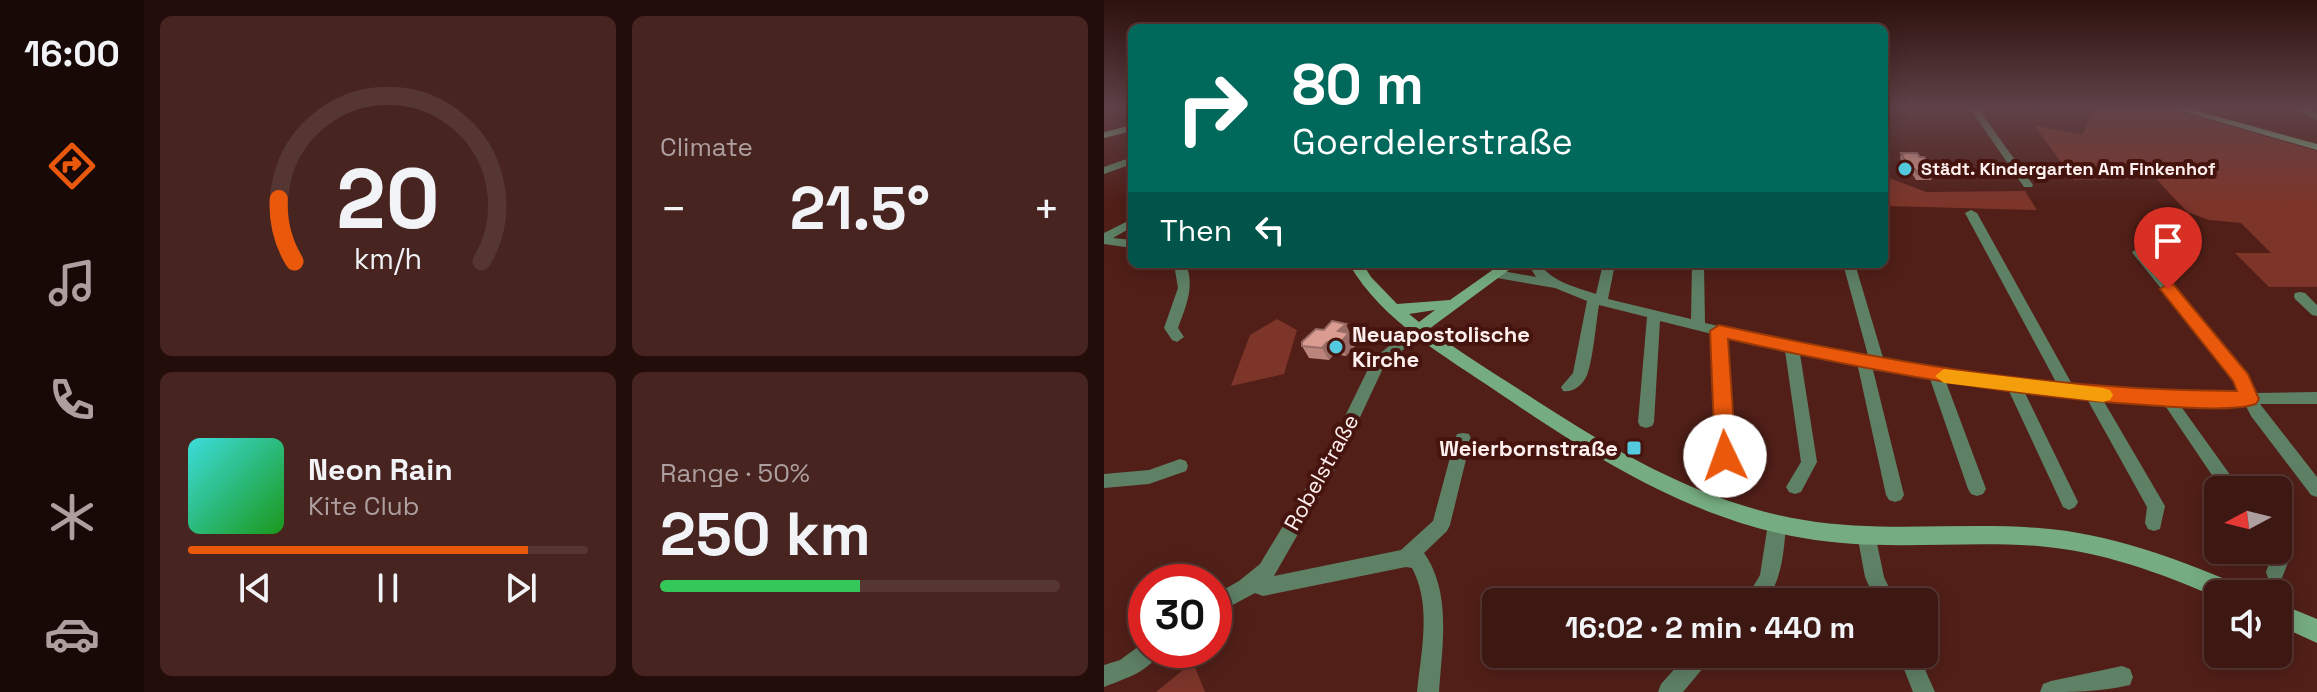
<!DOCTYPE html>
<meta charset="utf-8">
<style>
body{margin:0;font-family:"Space Grotesk",sans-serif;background:#482420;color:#f1f3f6;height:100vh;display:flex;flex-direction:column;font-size:30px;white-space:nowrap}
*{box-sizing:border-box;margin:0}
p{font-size:26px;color:#ad9f9f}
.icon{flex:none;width:44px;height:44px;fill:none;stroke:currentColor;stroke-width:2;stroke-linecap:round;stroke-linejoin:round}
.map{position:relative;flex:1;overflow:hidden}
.sheet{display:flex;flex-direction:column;gap:16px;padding:16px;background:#220d0a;width:960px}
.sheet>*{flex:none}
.hud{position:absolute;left:24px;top:24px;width:760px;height:244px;border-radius:12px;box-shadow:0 4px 20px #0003,0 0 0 2px #563632;background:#00695c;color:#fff;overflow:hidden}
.needle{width:52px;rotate:263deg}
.buttons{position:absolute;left:1100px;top:476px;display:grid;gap:16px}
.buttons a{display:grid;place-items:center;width:88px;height:88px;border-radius:12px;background:#3d1712;box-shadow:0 4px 20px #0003,0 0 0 2px #563632;font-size:40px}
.speed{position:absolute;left:24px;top:564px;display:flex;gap:16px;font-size:40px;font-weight:700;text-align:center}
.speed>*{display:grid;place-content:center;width:104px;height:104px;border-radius:50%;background:#3d1712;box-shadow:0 4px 20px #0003,0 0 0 2px #563632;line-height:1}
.speed .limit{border:12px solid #d22;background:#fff;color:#111}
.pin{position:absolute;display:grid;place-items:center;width:68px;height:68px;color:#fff;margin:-82px -34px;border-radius:50% 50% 50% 0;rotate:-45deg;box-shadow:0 0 8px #0007}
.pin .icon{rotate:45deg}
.me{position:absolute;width:88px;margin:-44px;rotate:357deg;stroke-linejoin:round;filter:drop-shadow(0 0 6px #0008)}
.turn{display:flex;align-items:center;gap:28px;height:168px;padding:0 32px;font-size:36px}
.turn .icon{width:104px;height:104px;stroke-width:2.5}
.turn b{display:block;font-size:56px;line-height:68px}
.then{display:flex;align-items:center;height:76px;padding:0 32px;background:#0003;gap:16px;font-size:30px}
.big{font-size:60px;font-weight:600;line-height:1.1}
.sheet .card{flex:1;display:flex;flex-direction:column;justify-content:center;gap:12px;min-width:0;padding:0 28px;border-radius:12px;background:#482420}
.sheet .dial{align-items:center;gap:0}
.dial svg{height:208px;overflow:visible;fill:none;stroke:#563632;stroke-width:7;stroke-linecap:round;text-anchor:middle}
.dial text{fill:#f1f3f6;stroke:none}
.song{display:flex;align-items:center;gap:24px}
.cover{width:96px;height:96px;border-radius:12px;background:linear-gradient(135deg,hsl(180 70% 55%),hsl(120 70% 35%))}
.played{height:8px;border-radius:4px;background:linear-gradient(90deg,#ea580c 85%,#563632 85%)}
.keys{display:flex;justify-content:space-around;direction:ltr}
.heat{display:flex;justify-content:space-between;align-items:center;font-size:44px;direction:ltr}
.charge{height:12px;border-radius:6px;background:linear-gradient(90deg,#34c759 50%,#563632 0)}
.sheet .tiles{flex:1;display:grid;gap:16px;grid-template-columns:repeat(2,1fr)}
.trip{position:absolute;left:378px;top:588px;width:456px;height:80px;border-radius:12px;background:#3d1712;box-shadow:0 4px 20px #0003,0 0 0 2px #563632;font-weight:600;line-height:80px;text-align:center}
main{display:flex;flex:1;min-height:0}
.menu{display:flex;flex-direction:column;width:144px;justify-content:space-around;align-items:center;background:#180907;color:#ad9f9f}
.menu .icon{width:56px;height:56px}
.menu .on{color:#ea580c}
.menu b{font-size:36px;color:#f1f3f6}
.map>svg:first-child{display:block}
.green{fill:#7d352a}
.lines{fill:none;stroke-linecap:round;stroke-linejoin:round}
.street{fill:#5e8065;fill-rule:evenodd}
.secondary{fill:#76ac81;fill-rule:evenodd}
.wall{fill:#bb857c}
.shaded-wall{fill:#996c65}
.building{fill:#da9b90;stroke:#996c65;stroke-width:2}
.route{fill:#ea580c;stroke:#983908;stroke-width:2}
.slow{fill:#f59e0b}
.poi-dot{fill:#54cade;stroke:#46140e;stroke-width:3}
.labels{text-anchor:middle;stroke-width:8;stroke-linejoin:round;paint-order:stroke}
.far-poi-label{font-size:18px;font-weight:bold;fill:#fef0ee;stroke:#46140e;text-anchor:start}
.poi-label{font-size:22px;font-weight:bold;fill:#fef0ee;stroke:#46140e;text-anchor:start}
.street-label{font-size:22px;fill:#fef0ee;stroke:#46140e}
</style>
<main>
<nav class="menu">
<b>16:00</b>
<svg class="icon on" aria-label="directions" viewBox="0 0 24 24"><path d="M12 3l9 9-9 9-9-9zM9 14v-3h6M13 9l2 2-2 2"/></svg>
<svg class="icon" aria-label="music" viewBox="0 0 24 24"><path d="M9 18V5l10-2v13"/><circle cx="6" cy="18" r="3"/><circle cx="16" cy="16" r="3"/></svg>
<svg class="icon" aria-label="phone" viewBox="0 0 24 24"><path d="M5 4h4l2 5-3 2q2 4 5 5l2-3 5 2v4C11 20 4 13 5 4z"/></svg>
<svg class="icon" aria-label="climate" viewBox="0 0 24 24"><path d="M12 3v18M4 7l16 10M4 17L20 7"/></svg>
<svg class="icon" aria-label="car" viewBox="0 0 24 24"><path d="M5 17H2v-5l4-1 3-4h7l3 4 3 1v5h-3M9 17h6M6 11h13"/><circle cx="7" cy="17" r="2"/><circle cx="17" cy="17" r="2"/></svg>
</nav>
<section class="sheet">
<div class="tiles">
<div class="card dial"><svg viewBox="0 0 100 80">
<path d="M14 69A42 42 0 1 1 86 69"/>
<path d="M14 69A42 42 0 0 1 8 45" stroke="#ea580c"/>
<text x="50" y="56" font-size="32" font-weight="700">20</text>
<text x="50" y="72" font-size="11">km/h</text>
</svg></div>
<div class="card"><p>Climate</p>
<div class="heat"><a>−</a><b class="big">21.5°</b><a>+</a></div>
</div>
<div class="card">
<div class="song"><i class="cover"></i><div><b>Neon Rain</b><p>Kite Club</p></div></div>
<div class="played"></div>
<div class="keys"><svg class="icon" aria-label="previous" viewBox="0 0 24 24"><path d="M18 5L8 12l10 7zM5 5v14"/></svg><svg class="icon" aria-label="pause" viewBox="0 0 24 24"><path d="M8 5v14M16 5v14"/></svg><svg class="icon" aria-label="next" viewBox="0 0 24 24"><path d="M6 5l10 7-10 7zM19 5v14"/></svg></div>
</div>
<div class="card"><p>Range · 50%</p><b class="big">250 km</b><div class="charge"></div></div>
</div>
</section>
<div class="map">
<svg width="1213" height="692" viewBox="0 0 1213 692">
<rect width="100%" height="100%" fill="#511f18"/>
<path class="green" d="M992,107H1058L1213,151V287H1165L1131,253H1167L1137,223L1105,220L1083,212L1044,170L1025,179L970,180L930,125L978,135Z
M780,169L783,177L822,192L921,191L933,210L782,206Z
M173,319L193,330L180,374L127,386L146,335Z
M89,662L101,692H52Z"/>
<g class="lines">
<path class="street" d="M865,107H873L929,185L928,187H920Z
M927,107H936L937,108L933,111Z
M1190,107H1200L1213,113V120Z
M28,157V164L0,174V167Z
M867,210L873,213L969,386L1064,393H1136L1132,381L1030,255L1028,252L1034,248L1038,249L1143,375L1151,393L1213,392V404H1156L1213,477V497L1207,495L1147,416L1141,404L1076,405L1137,490H1118L1060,404L999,400L1061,506L1056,529L1050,531L1044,529L1041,523L1043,507L983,399H965L920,391L974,502L971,507L965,510L959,507L904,389L842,382L882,489L879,494L873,496L867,494L864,489L826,379L769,370L800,495L797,500L791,502L785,500L782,495L754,367L696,354L713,462L697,492L691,494L685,492L682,487L697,462L681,351L622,337L629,456L627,461L621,463L615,461L613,456L608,334L556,321L550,422L548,426L542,428L536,426L534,422L543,317L495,305C492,323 489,360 483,375C479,385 469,393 459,391L457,387L469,373L483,301L451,288L393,278L387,274L393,270L432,277L424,264H436C448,282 472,287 492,294L499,264H511L504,299L587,319L588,264H600L601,323L765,359L739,264H751L780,361L953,384L861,213Z
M28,219V227L9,238L28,240V248L0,244V233Z
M70,264H82C91,287 82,306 74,328L80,337L73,342L68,340L60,328L74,288Z
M1196,292L1201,293L1213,305V316L1208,315L1191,299L1190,296L1191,293Z
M315,324L320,326L322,329L320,332L280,366L235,462L170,576L297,550L329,521L351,439L353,434L359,433L365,434L367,439L346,525L343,531L320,553C348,593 338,646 335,692H313C317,652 328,605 308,568L302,567L159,596L151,593L110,615V595L135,581L156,564L223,453L269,359L310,326Z
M76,459L82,461L84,466L82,471L45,484L0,488V474L45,470Z
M673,516L679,518L682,524C680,552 678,578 662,602H640L656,575L664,524L667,518Z
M762,526L768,528L771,534L780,577L792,602H772L761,577L753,534L756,528Z
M1174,543L1185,560L1178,578L1171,581L1164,578L1162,572L1166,561L1160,550H1174Z
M42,641V650H56C48,671 20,679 0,687V665L16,660Z
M584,654H608L605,661L579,692H554L557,684Z
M794,654H814L831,692H809Z
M1018,666L1026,669L1029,677L1026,685C998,692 966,692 936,692L939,684L947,681Z"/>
<path class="secondary" d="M1064,107H1079L1213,144V150Z
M28,125V131L0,138V132Z
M245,264H259L267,277L293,304L346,300L397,264H413L325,329C354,351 385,370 416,390C503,447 595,503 700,520C778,533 857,522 935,528C1006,533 1073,559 1138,586L1141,594H1114V598C1057,573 997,551 934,546C856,540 777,552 699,538C586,519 488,456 395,393C341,356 279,322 245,264ZM331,310L315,322L305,314Z
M1174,603L1213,619V643L1174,625Z"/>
</g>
<path class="wall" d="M797,153L816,157L829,174L827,180H812L809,175H804L796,158Z
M248,336L247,337L251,346L242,356L230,354L225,360L205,358L198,346Z"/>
<path class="shaded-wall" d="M242,324L251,346L242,356L235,344L234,331Z
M223,342L230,354L225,360L218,348Z"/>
<path class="building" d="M797,153H813L816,157H820L829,174H813L811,169H805Z
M228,321L242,324L234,331L245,333L235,344L223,342L218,348L198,346V342L212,329L220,330Z"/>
<linearGradient id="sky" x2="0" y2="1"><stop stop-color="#2d110d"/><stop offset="0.53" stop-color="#5f4248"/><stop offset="1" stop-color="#5f4248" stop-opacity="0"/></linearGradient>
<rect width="1213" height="203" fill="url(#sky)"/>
<path class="route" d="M1064,284L1070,285L1144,374L1155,399L1152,404C1127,412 1070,407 1042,405C900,396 763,370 624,339L632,456L629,462L621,464L614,462L611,456L606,331L615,325C790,363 952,391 1133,391L1129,381L1056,289Z"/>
<path class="slow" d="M840,369L999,388L1006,390L1009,395L1006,400L999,402L840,383L831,376Z"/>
<g class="poi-dot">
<circle cx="801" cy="169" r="8"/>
<circle cx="232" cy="347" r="8"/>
<rect x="522" y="440" width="16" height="16" rx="4"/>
</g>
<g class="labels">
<g class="far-poi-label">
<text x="817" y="175">Städt. Kindergarten Am Finkenhof</text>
</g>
<g class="poi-label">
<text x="248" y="342">Neuapostolische<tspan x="248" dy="25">Kirche</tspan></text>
<text x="514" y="456" text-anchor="end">Weierbornstraße</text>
</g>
<g class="street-label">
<text transform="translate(217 472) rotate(-61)" y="8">Robelstraße</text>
</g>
</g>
</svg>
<div class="buttons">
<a><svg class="needle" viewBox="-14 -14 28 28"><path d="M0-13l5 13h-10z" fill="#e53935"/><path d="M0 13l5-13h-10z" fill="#ad9f9f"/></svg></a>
<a><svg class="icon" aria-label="sound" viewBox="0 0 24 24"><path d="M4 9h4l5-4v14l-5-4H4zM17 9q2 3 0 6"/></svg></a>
</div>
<div class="speed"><div class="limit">30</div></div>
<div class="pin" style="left:1064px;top:289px;background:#d93025"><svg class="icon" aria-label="arrive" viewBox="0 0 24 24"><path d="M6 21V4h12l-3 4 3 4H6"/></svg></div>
<svg class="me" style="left:621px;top:456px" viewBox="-20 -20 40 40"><circle r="19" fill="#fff"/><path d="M0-13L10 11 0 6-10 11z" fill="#ea580c"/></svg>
<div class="trip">16:02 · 2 min · 440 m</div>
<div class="hud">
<div class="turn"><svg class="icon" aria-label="right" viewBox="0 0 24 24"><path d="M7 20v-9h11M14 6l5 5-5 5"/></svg><div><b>80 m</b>Goerdelerstraße</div></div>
<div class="then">Then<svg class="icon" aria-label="left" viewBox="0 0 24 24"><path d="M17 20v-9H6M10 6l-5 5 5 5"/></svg></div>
</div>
</div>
</main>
